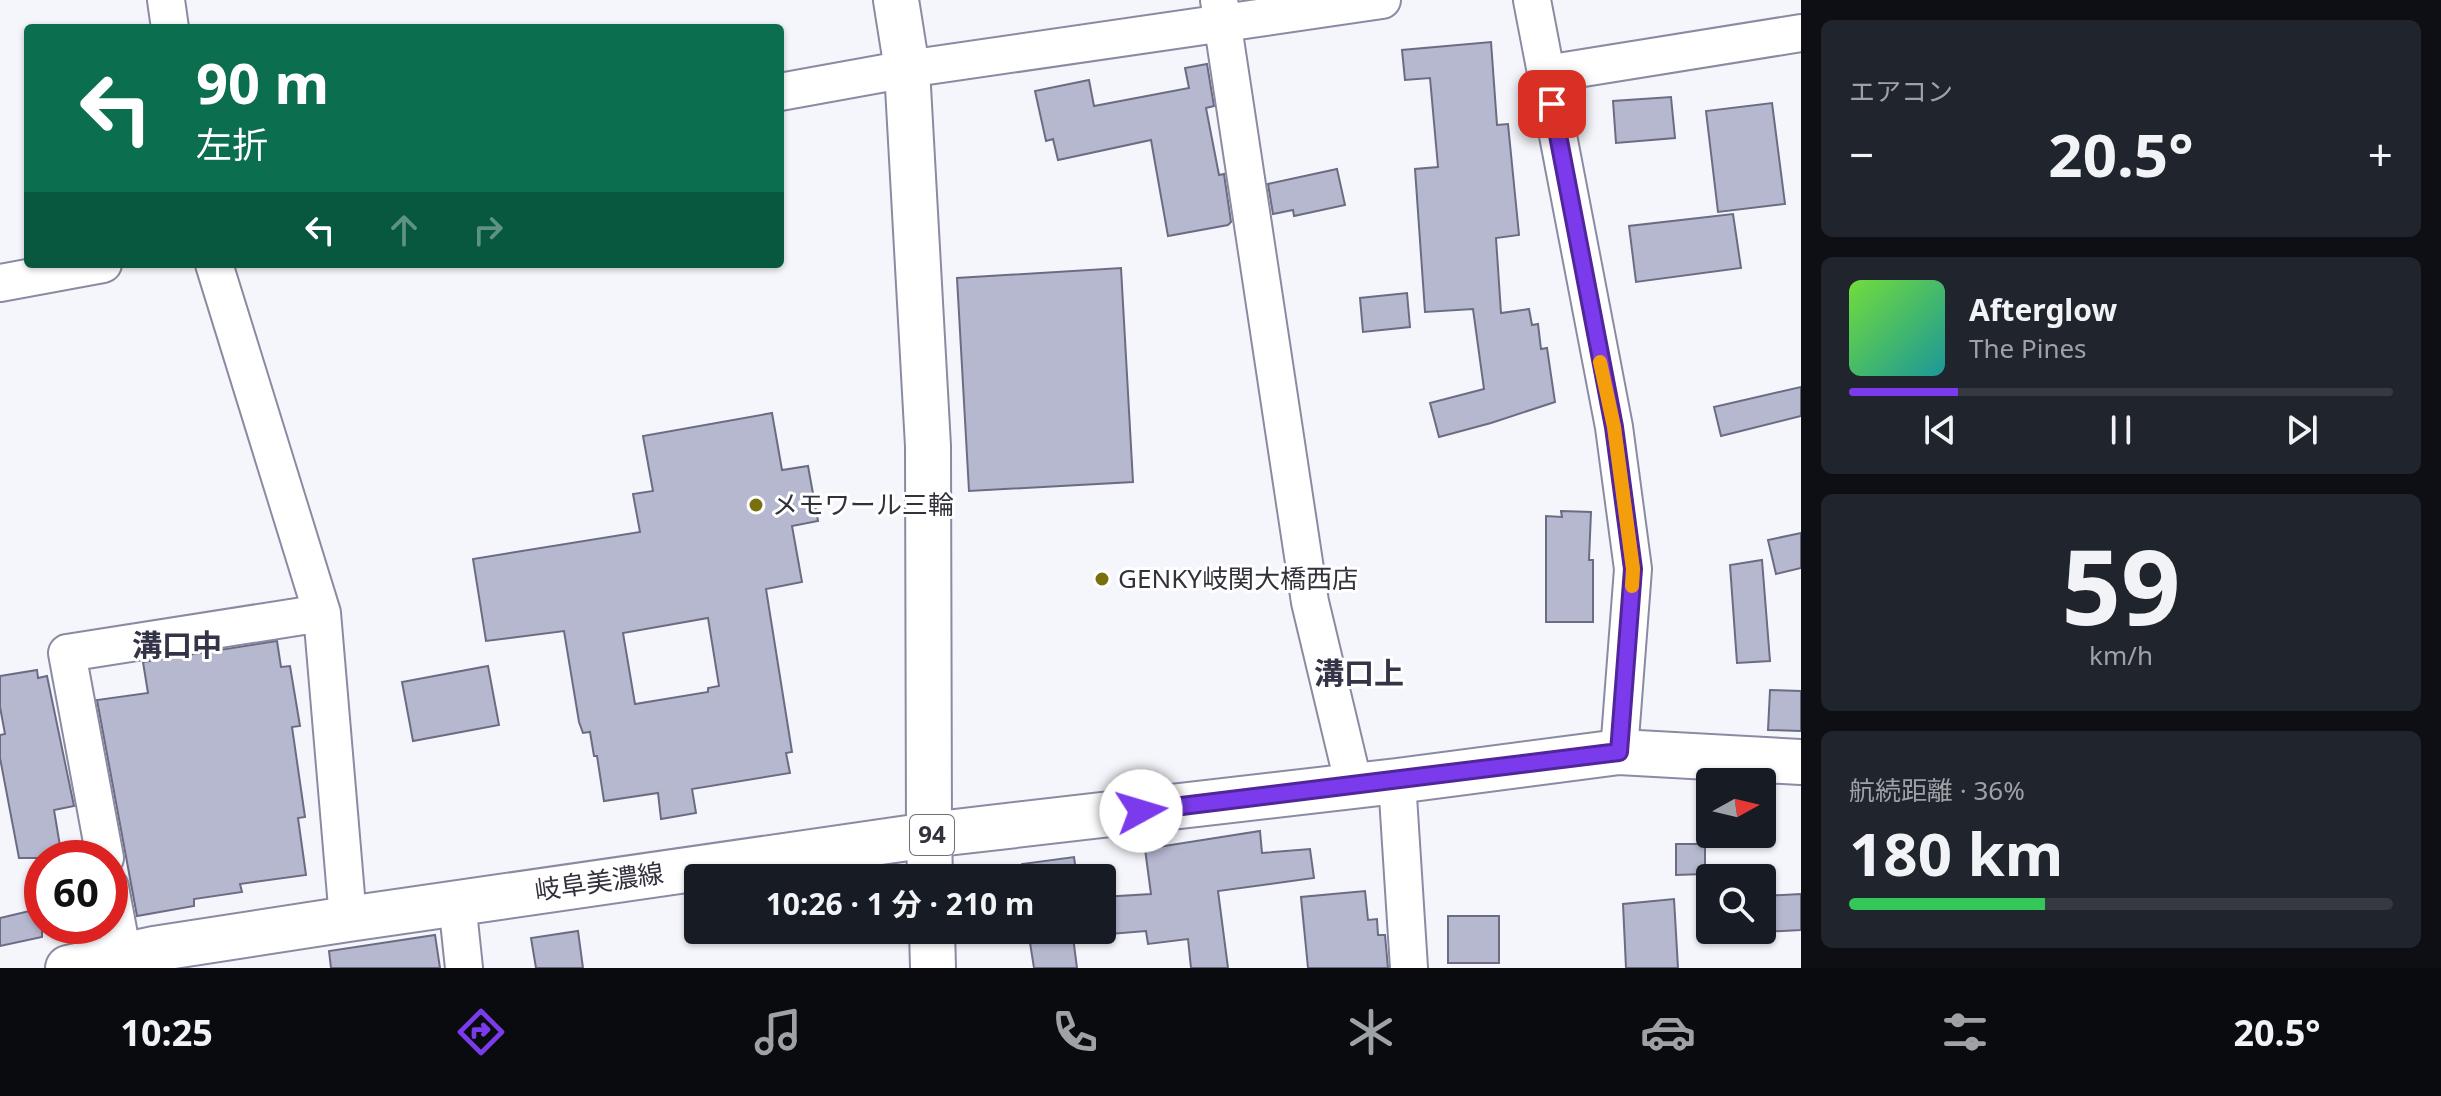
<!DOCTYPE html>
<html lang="ja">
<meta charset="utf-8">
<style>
body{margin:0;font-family:"Noto Sans","Noto Sans JP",sans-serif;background:#20242c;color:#f1f3f6;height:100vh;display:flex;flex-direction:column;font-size:30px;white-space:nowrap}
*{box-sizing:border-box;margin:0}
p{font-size:26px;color:#9ea1a6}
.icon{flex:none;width:44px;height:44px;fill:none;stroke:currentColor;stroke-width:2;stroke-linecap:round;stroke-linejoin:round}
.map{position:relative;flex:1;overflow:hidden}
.side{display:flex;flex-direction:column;gap:20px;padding:20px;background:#0d0f14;width:640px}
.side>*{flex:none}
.guide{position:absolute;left:24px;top:24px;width:760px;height:244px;border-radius:8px;box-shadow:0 2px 6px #0004;background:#0b6e4f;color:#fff;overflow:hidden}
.needle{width:52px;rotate:82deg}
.buttons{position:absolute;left:1696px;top:768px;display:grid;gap:16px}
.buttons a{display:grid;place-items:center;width:80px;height:80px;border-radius:8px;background:#171b24;box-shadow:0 2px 6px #0004;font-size:40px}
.speed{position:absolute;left:24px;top:840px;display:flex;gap:16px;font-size:40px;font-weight:700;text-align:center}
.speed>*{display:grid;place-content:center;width:104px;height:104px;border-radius:50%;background:#171b24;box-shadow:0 2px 6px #0004;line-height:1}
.speed .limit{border:12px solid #d22;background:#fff;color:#111}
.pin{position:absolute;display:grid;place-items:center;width:68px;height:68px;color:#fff;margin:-34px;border-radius:16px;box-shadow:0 4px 12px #0006}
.me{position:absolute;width:88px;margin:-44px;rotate:84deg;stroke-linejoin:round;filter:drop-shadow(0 0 6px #0008)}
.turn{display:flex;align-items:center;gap:28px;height:168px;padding:0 40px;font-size:36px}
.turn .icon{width:104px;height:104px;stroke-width:2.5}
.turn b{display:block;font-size:56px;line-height:68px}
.lanes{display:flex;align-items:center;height:76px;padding:0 40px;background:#0003;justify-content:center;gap:40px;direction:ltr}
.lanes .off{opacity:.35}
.big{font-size:60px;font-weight:700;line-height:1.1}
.side .card{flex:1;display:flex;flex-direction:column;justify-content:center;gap:12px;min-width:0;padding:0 28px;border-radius:12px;background:#20242c}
.side .dial{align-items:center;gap:0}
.dial b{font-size:104px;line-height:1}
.song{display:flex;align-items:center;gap:24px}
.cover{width:96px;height:96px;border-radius:12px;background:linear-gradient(135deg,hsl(100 70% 55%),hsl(180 70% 35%))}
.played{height:8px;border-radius:4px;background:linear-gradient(90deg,#7c3aed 20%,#363941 20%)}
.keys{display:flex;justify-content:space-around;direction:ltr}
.heat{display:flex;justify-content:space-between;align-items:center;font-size:44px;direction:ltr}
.charge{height:12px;border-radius:6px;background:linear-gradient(90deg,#34c759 36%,#363941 0)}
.trip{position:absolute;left:684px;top:864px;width:432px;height:80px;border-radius:8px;background:#171b24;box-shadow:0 2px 6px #0004;font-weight:700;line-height:80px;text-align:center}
.tabs{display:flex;height:128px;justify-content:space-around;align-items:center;background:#090b0e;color:#9ea1a6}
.tabs .icon{width:56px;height:56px}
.tabs .on{color:#7c3aed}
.tabs b{font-size:36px;color:#f1f3f6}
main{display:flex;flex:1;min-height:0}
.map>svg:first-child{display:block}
.building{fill:#b6b8d0;stroke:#6b6c83;stroke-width:2;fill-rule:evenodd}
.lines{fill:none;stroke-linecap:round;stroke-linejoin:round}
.minor-casing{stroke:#8a8ba3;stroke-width:40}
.tertiary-casing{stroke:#8a8ba3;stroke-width:48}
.secondary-casing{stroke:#8a8ba3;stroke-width:48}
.primary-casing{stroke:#8a8ba3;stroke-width:48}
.minor{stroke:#fff;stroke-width:36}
.tertiary{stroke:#fff;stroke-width:44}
.secondary{stroke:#fff;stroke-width:44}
.primary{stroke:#fff;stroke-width:44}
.route-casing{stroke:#51269a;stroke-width:20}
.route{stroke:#7c3aed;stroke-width:14}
.slow{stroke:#f59e0b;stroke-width:14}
.poi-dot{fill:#796f0d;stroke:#fff;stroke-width:3}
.labels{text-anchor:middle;stroke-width:6;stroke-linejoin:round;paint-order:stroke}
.shield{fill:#fff;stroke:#707076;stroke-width:2}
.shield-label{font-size:24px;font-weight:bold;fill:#32323c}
.poi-label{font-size:26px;fill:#32323c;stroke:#fff;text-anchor:start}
.street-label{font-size:26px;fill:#32323c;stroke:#fff}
.quarter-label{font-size:30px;font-weight:bold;fill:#343448;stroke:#fff}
</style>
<main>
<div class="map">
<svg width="1801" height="968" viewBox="0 0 1801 968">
<rect width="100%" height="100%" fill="#f5f6fb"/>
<path class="building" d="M1491,42L1497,125L1508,124L1519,235L1496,238L1501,313L1529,309L1532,325L1538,324L1541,349L1547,348L1555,402L1491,423L1439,437L1430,403L1484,389L1473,309L1425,312L1415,169L1438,167L1430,78L1405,80L1402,50Z
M1207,64L1214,106L1206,108L1219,175L1224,174L1231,222L1228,225L1168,236L1151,140L1058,160L1053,139L1046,141L1035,91L1089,80L1094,106L1189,88L1185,68Z
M1671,97L1675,138L1616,143L1613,101Z
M1772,103L1785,204L1718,212L1706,111Z
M1337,169L1345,205L1294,216L1293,210L1273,214L1268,184Z
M1733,214L1741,268L1636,282L1629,226Z
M1121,268L1133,482L969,491L957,278Z
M1407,293L1410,327L1363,332L1360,298Z
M1801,387V416L1721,436L1714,407Z
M772,413L782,470L808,466L818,521L792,526L802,582L766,589L792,752L786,753L790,773L692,789L696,813L661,819L658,793L604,801L597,756H594L590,732L583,733L579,722L564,631L486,641L473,559L640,532L633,494L653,491L643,436ZM708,618L719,686L708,688V692L635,704L623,633Z
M1561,511L1591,512L1589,560H1593V622H1546V516L1562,517Z
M1801,533V568L1776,574L1768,540Z
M1762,560L1770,661L1737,663L1730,565Z
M277,641L281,667L290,666L300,726L292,727L305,817L298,818L306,875L240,884L242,892L194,899V906L137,916L97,700L148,693L143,662Z
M488,666L499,725L413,741L402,682Z
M37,670L38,678L47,676L74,806L54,810L62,858H19L0,758V735L5,734L0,707V676Z
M1770,690L1801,691V731L1768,730Z
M1260,831L1262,853L1310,849L1314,878L1218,891L1228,968H1191L1188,939L1148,944L1146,931L1073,937L1077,968H1034L1028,930H1102V897L1151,894L1145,849Z
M1676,844H1705V874L1676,875Z
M1074,857L1077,878H1024L1022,864Z
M1365,891L1368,920L1377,919L1378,935H1385L1388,968H1308L1301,897Z
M1801,894V930L1762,932V896Z
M1674,899L1678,968H1626L1623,904Z
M42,908V937L0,946V918Z
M1448,916H1499V963H1448Z
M578,931L583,968H536L531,938Z
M435,935L440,968H331L329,951Z"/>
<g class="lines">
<defs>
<path id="minor" d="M166,0L170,28
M1219,0L1310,602L1354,786
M1532,0L1614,427L1633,569L1619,752
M1546,74L1801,33
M780,92L907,69L1382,0
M214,264L322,613L348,919
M0,283L103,264
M1397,781L1409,968
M105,858L67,653L322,613
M110,887L123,956
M457,902L464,968"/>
<path id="tertiary" d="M896,0L907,69L928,446L929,835"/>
<path id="secondary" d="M929,835L930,878
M932,930L933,968"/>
<path id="primary" d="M68,968L154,949L348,919L929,835L1397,781L1619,752L1801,762"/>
</defs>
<use href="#minor" class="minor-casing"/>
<use href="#tertiary" class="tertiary-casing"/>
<use href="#secondary" class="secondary-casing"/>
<use href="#primary" class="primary-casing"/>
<use href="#minor" class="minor"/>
<use href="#tertiary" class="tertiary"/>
<use href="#secondary" class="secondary"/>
<use href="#primary" class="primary"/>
</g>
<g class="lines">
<defs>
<path id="route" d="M1141,811L1619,752L1633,569L1614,427L1552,104"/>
</defs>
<use href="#route" class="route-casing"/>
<use href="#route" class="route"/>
<path class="slow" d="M1600,362L1614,427L1633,569L1632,586"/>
</g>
<g class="poi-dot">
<circle cx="756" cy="505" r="8"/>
<circle cx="1102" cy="579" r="8"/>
</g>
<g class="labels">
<rect class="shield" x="910" y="815" width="44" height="40" rx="6"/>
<g class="shield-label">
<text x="932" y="843">94</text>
</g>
<g class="poi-label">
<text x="772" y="514">メモワール三輪</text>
<text x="1118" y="588">GENKY岐関大橋西店</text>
</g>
<g class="street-label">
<text transform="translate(599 882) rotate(-8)" y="9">岐阜美濃線</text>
</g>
<g class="quarter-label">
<text x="177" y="656">溝口中</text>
<text x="1359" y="684">溝口上</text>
</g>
</g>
</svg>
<div class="buttons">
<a><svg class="needle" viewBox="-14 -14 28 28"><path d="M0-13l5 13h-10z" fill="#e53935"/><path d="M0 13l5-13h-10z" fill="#9ea1a6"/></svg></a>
<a><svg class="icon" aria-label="search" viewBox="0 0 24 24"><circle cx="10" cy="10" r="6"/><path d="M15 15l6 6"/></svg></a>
</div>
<div class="speed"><div class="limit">60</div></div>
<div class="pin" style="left:1552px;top:104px;background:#d93025"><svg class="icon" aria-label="arrive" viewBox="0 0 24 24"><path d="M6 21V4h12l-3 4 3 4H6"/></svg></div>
<svg class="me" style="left:1141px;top:811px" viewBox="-20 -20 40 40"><circle r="19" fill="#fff"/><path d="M0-13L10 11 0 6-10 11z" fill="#7c3aed"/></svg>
<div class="trip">10:26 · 1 分 · 210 m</div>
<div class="guide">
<div class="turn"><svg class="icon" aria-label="left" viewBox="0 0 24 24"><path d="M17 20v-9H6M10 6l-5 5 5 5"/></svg><div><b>90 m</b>左折</div></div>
<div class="lanes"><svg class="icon" aria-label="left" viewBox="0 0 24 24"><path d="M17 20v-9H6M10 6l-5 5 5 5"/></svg><svg class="icon off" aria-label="ahead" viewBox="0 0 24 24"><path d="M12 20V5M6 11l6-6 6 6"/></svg><svg class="icon off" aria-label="right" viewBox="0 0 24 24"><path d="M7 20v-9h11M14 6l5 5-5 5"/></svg></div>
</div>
</div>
<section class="side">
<div class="card"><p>エアコン</p>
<div class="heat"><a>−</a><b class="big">20.5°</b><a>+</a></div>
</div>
<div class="card">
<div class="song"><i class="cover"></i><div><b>Afterglow</b><p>The Pines</p></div></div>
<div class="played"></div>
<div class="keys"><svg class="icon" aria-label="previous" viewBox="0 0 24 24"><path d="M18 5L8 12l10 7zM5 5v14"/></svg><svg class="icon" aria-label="pause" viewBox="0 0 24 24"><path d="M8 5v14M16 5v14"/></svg><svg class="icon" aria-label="next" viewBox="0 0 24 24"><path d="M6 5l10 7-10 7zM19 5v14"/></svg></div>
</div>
<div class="card dial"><b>59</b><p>km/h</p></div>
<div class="card"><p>航続距離 · 36%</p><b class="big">180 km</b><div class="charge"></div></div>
</section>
</main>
<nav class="tabs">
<b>10:25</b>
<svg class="icon on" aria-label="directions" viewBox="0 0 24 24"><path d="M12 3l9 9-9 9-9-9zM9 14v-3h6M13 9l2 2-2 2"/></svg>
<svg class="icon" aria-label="music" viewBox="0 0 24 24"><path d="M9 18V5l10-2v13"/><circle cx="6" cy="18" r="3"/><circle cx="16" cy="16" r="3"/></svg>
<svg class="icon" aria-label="phone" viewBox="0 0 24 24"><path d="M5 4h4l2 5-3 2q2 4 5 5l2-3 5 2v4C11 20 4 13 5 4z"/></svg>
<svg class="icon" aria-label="climate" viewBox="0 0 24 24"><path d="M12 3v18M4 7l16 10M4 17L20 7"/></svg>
<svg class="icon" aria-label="car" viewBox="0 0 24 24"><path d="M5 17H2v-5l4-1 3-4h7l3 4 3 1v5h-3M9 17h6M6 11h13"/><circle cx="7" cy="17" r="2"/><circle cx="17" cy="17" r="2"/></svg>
<svg class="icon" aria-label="filters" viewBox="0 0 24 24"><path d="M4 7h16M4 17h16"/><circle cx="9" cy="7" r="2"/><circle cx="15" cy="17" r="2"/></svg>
<b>20.5°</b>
</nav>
